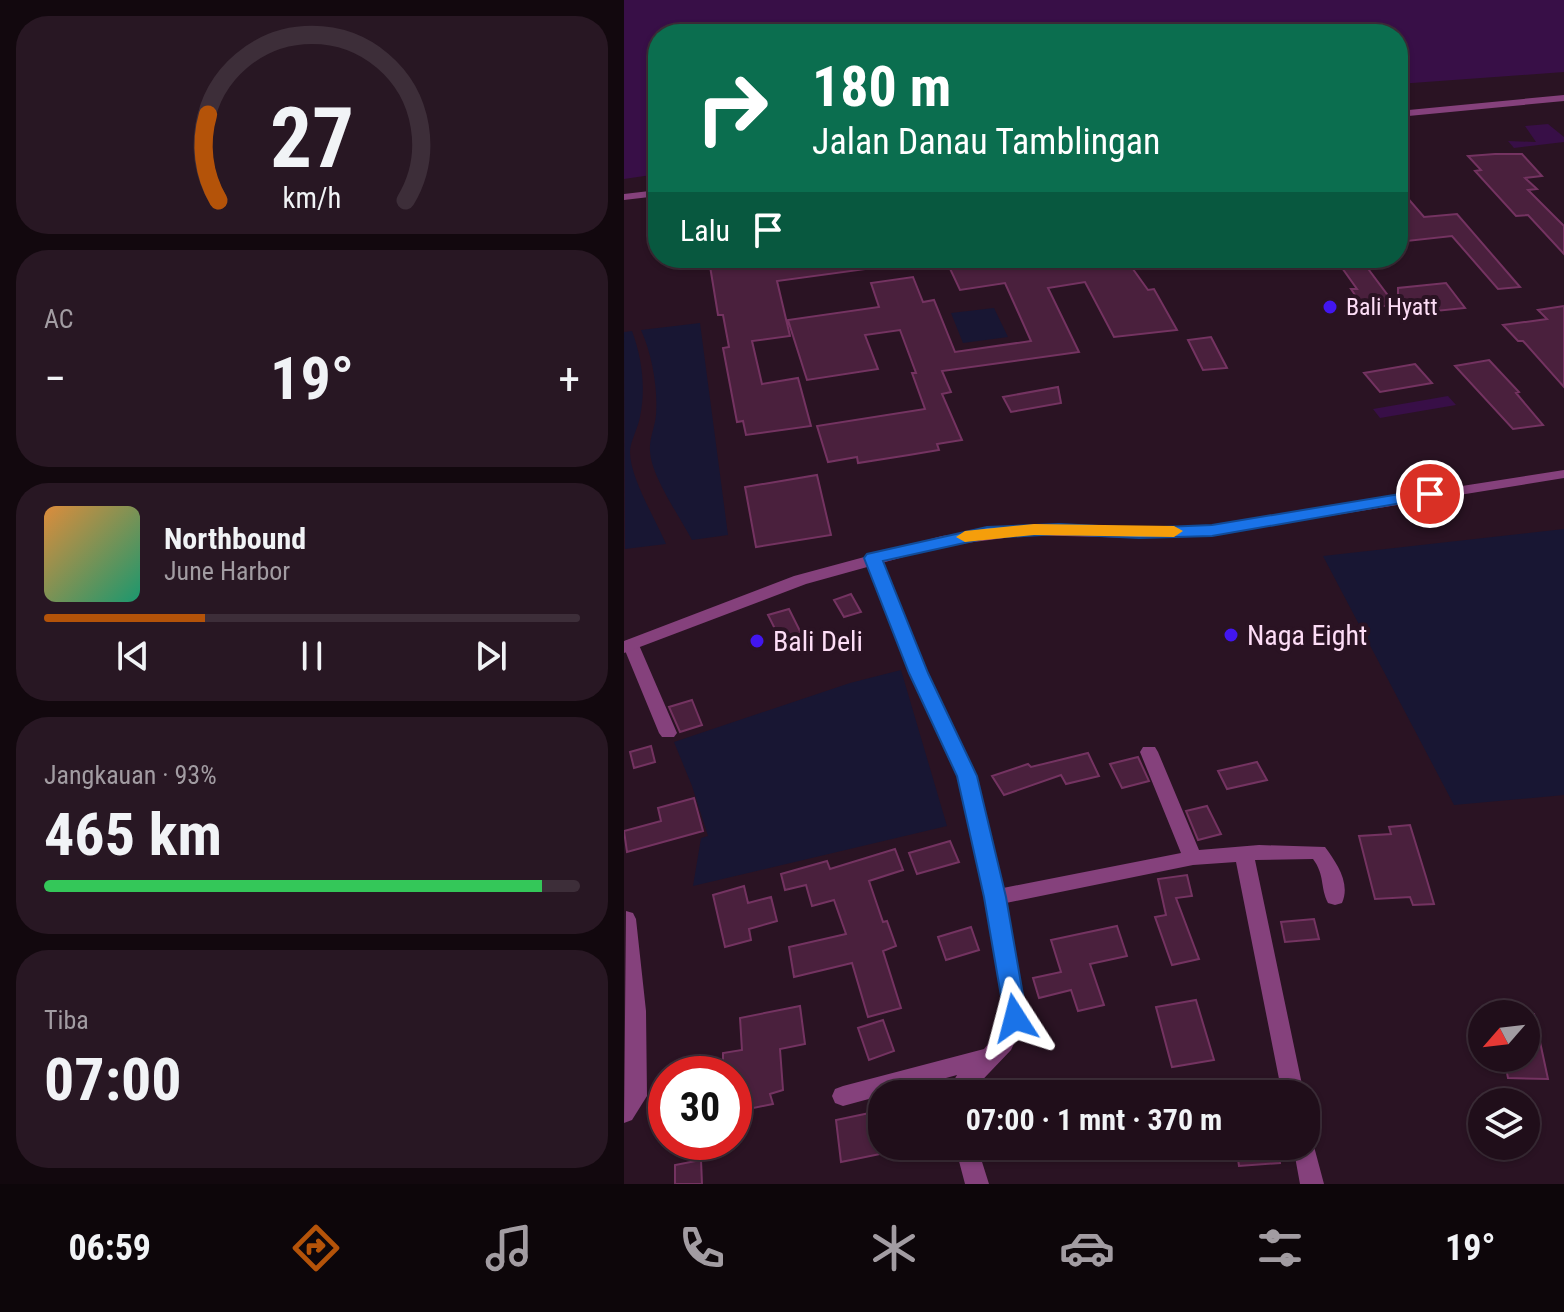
<!DOCTYPE html>
<html lang="id">
<meta charset="utf-8">
<style>
body{margin:0;font-family:"Roboto Condensed",sans-serif;background:#281723;color:#f1f3f6;height:100vh;display:flex;flex-direction:column;font-size:30px;white-space:nowrap}
*{box-sizing:border-box;margin:0}
p{font-size:26px;color:#a29ca2}
.icon{flex:none;width:44px;height:44px;fill:none;stroke:currentColor;stroke-width:2;stroke-linecap:round;stroke-linejoin:round}
.map{position:relative;flex:1;overflow:hidden}
.sheet{display:flex;flex-direction:column;gap:16px;padding:16px;background:#12080e;width:624px}
.sheet>*{flex:none}
.banner{position:absolute;left:24px;top:24px;width:760px;height:244px;border-radius:32px;box-shadow:0 2px 6px #0004,0 0 0 2px #3d2e39;background:#0b6e4f;color:#fff;overflow:hidden}
.needle{width:52px;rotate:242deg}
.buttons{position:absolute;left:844px;top:1000px;display:grid;gap:16px}
.buttons a{display:grid;place-items:center;width:72px;height:72px;border-radius:50%;background:#200e1a;box-shadow:0 2px 6px #0004,0 0 0 2px #3d2e39;font-size:40px}
.speed{position:absolute;left:24px;top:1056px;display:flex;gap:16px;font-size:40px;font-weight:700;text-align:center}
.speed>*{display:grid;place-content:center;width:104px;height:104px;border-radius:50%;background:#200e1a;box-shadow:0 2px 6px #0004,0 0 0 2px #3d2e39;line-height:1}
.speed .limit{border:12px solid #d22;background:#fff;color:#111}
.pin{position:absolute;display:grid;place-items:center;width:68px;height:68px;color:#fff;margin:-34px;border:4px solid #fff;border-radius:50%;box-shadow:0 2px 8px #0007}
.me{position:absolute;width:88px;margin:-44px;rotate:351deg;stroke-linejoin:round;filter:drop-shadow(0 0 6px #0008)}
.turn{display:flex;align-items:center;gap:28px;height:168px;padding:0 32px;font-size:36px}
.turn .icon{width:104px;height:104px;stroke-width:2.5}
.turn b{display:block;font-size:56px;line-height:68px}
.then{display:flex;align-items:center;height:76px;padding:0 32px;background:#0003;gap:16px;font-size:30px}
.big{font-size:60px;font-weight:700;line-height:1.1}
.sheet .tile{flex:1;display:flex;flex-direction:column;justify-content:center;gap:12px;min-width:0;padding:0 28px;border-radius:32px;background:#281723}
.sheet .dial{align-items:center;gap:0}
.dial svg{height:208px;overflow:visible;fill:none;stroke:#3d2e39;stroke-width:7;stroke-linecap:round;text-anchor:middle}
.dial text{fill:#f1f3f6;stroke:none}
.song{display:flex;align-items:center;gap:24px}
.cover{width:96px;height:96px;border-radius:12px;background:linear-gradient(135deg,hsl(30 70% 55%),hsl(160 70% 35%))}
.played{height:8px;border-radius:4px;background:linear-gradient(90deg,#b45309 30%,#3d2e39 30%)}
.keys{display:flex;justify-content:space-around;direction:ltr}
.heat{display:flex;justify-content:space-between;align-items:center;font-size:44px;direction:ltr}
.charge{height:12px;border-radius:6px;background:linear-gradient(90deg,#34c759 93%,#3d2e39 0)}
.trip{position:absolute;left:244px;top:1080px;width:452px;height:80px;border-radius:32px;background:#200e1a;box-shadow:0 2px 6px #0004,0 0 0 2px #3d2e39;font-weight:700;line-height:80px;text-align:center}
.dock{display:flex;height:128px;justify-content:space-around;align-items:center;background:#0d060a;color:#a29ca2}
.dock .icon{width:56px;height:56px}
.dock .selected{color:#b45309}
.dock b{font-size:36px;color:#f1f3f6}
main{display:flex;flex:1;min-height:0}
.map>svg:first-child{display:block}
.green{fill:#181633}
.water{fill:#380f47}
.building{fill:#4a203d;stroke:#743361;stroke-width:2}
.lines{fill:none;stroke-linecap:round;stroke-linejoin:round}
.pedestrian{fill:#85417c;fill-rule:evenodd}
.minor{fill:#85417c;fill-rule:evenodd}
.tertiary{fill:#85417c;fill-rule:evenodd}
.route{fill:#1a73e8;stroke:#114b97;stroke-width:2}
.slow{fill:#f59e0b}
.poi-dot{fill:#4216f0;stroke:#2a1323;stroke-width:3}
.labels{text-anchor:middle;stroke-width:8;stroke-linejoin:round;paint-order:stroke}
.far-poi-label{font-size:24px;fill:#fdddf6;stroke:#2a1323;text-anchor:start}
.poi-label{font-size:28px;fill:#fdddf6;stroke:#2a1323;text-anchor:start}
</style>
<main>
<section class="sheet">
<div class="tile dial"><svg viewBox="0 0 100 80">
<path d="M14 69A42 42 0 1 1 86 69"/>
<path d="M14 69A42 42 0 0 1 10 36" stroke="#b45309"/>
<text x="50" y="56" font-size="32" font-weight="700">27</text>
<text x="50" y="72" font-size="11">km/h</text>
</svg></div>
<div class="tile"><p>AC</p>
<div class="heat"><a>−</a><b class="big">19°</b><a>+</a></div>
</div>
<div class="tile">
<div class="song"><i class="cover"></i><div><b>Northbound</b><p>June Harbor</p></div></div>
<div class="played"></div>
<div class="keys"><svg class="icon" aria-label="previous" viewBox="0 0 24 24"><path d="M18 5L8 12l10 7zM5 5v14"/></svg><svg class="icon" aria-label="pause" viewBox="0 0 24 24"><path d="M8 5v14M16 5v14"/></svg><svg class="icon" aria-label="next" viewBox="0 0 24 24"><path d="M6 5l10 7-10 7zM19 5v14"/></svg></div>
</div>
<div class="tile"><p>Jangkauan · 93%</p><b class="big">465 km</b><div class="charge"></div></div>
<div class="tile"><p>Tiba</p><b class="big">07:00</b></div>
</section>
<div class="map">
<svg width="940" height="1184" viewBox="0 0 940 1184">
<rect width="100%" height="100%" fill="#2a1323"/>
<path class="green" d="M370,308L384,337L339,343L327,313Z
M76,323L104,535L68,540C56,517 27,476 26,451C25,439 31,427 32,415C34,388 28,354 17,330Z
M8,331C18,358 22,388 16,417C14,428 6,442 6,452C6,478 32,520 42,544L1,549L0,332Z
M940,529V795L830,805L699,556Z
M277,670L323,826L69,886L77,838L84,836L68,786L50,742L226,683Z"/>
<path class="water" d="M0,0H940V72L774,84V34H34V174L0,179Z
M924,124L940,137V142L890,148L884,141L912,142L901,126Z
M824,396L832,405L756,418L749,409Z"/>
<path class="building" d="M871,154H898L918,176L901,178L913,189L904,190L940,226V254L904,215L892,216L851,171L857,170L844,156Z
M774,187L800,217L833,214L896,287L874,289L828,236L774,242Z
M156,258H241L242,269L153,281L166,336L128,341L138,384L174,378L187,426L122,435L119,421L113,422L99,348L105,347L99,315H94L86,266Z
M321,258H501L524,290L530,289L553,330L490,337L461,282L424,288L455,352L318,371L327,392L318,394L338,440L313,444L315,450L285,455L234,463L233,457L204,462L193,426L301,409L288,373H292L276,330L241,335L254,369L183,380L164,320L255,307L247,283L289,277L299,302L310,300L331,352L407,341L381,283L336,290Z
M711,258H736L771,305L740,308L727,289H733Z
M822,283L841,308L782,314L774,303V288Z
M940,306V387L899,341H894L879,325L923,319L914,310Z
M587,337L603,368L579,370L564,340Z
M865,360L895,392L892,393L919,425L889,429L831,366Z
M791,364L808,383L756,392L740,373Z
M434,387L437,403L387,412L379,397Z
M193,475L207,535L132,547L121,487Z
M227,594L237,612L220,617L210,600Z
M165,609L177,633L156,639L144,615Z
M68,700L78,725L56,732L45,707Z
M27,746L31,762L10,768L6,752Z
M464,753L475,776L442,784L437,775L380,795L368,776L404,764L407,767Z
M514,757L525,781L498,788L486,764Z
M633,762L643,780L603,789L594,771Z
M70,798L79,831L3,852L0,831L37,821L34,808Z
M583,806L597,834L574,840L562,811Z
M786,825L802,877L810,904L789,905L786,897L751,899L735,836L767,834L765,827Z
M326,841L335,862L293,874L285,853Z
M271,849L279,870L245,881L259,922L263,921L272,946L259,951L277,1008L244,1017L228,963L170,977L165,947L222,934L210,900L188,906L182,885L161,890L157,874L203,861L206,869Z
M563,875L568,896L552,898L575,959L548,965L531,917L542,915L534,879Z
M120,886L124,903L147,897L153,921L125,929L127,940L101,947L89,895Z
M690,919L695,939L661,942L657,922Z
M493,926L503,956L466,964L480,1005L454,1011L447,990L415,998L409,978L437,972L427,940Z
M347,927L355,950L322,960L314,937Z
M572,1000L590,1060L548,1067L532,1007Z
M176,1006L181,1044L156,1049L159,1090L146,1094L149,1104L110,1112V1074H99V1053L118,1050L116,1018Z
M910,1014L924,1079L884,1078L880,1058H902V1015Z
M259,1020L270,1051L245,1060L234,1028Z
M255,1111L261,1153L217,1162L212,1120Z
M612,1146H654L656,1163L615,1166Z
M77,1160L78,1184H51V1165Z"/>
<g class="lines">
<path class="pedestrian" d="M940,95V101L774,117V111Z
M34,190V196L0,200V194Z"/>
<path class="minor" d="M249,553L257,558L304,673L352,776L379,888L557,853L516,752L519,747H531L534,752L575,850L635,845L701,847C712,862 727,883 718,903L711,905L704,903C696,887 701,875 689,859L631,860L680,1094H658L612,862L569,865L382,903L402,1018L387,1050L345,1094H322L333,1075L219,1106L211,1103L208,1096L211,1089L219,1086L360,1049L371,1036L380,1018L361,897L334,776L286,673L241,558Z
M7,639L15,645L53,733L50,737H38L35,733L0,648L1,641Z
M2,911L9,913L12,919L22,1011L23,1096L8,1120L0,1123Z
M682,1136L688,1139L700,1184H676L669,1146H682Z
M331,1146H353L365,1184H341Z"/>
<path class="tertiary" d="M940,470V478L588,535L515,538L404,535L319,546L182,584L0,653V641L170,576L318,536L404,525L515,528L588,525Z"/>
</g>
<path class="route" d="M806,489L814,494L812,497L588,536L515,538L435,534L363,538L259,561L304,673L353,776L382,897L403,1018L399,1025L391,1028L382,1025L360,897L333,776L285,673L240,558L243,554L363,527L435,524L515,528L588,525Z"/>
<path class="slow" d="M410,524L550,526L559,531L550,537L410,535L341,542L332,537L341,531Z"/>
<g class="poi-dot">
<circle cx="706" cy="307" r="8"/>
<circle cx="607" cy="635" r="8"/>
<circle cx="133" cy="641" r="8"/>
</g>
<g class="labels">
<g class="far-poi-label">
<text x="722" y="315">Bali Hyatt</text>
</g>
<g class="poi-label">
<text x="623" y="645">Naga Eight</text>
<text x="149" y="651">Bali Deli</text>
</g>
</g>
</svg>
<div class="buttons">
<a><svg class="needle" viewBox="-14 -14 28 28"><path d="M0-13l5 13h-10z" fill="#e53935"/><path d="M0 13l5-13h-10z" fill="#a29ca2"/></svg></a>
<a><svg class="icon" aria-label="layers" viewBox="0 0 24 24"><path d="M12 4l9 5-9 5-9-5zM3 14l9 5 9-5"/></svg></a>
</div>
<div class="speed"><div class="limit">30</div></div>
<div class="pin" style="left:806px;top:494px;background:#d93025"><svg class="icon" aria-label="arrive" viewBox="0 0 24 24"><path d="M6 21V4h12l-3 4 3 4H6"/></svg></div>
<svg class="me" style="left:391px;top:1018px" viewBox="-20 -20 40 40"><path d="M0-17L14 15 0 8-14 15z" fill="#1a73e8" stroke="#fff" stroke-width="4"/></svg>
<div class="trip">07:00 · 1 mnt · 370 m</div>
<div class="banner">
<div class="turn"><svg class="icon" aria-label="right" viewBox="0 0 24 24"><path d="M7 20v-9h11M14 6l5 5-5 5"/></svg><div><b>180 m</b>Jalan Danau Tamblingan</div></div>
<div class="then">Lalu<svg class="icon" aria-label="arrive" viewBox="0 0 24 24"><path d="M6 21V4h12l-3 4 3 4H6"/></svg></div>
</div>
</div>
</main>
<nav class="dock">
<b>06:59</b>
<svg class="icon selected" aria-label="directions" viewBox="0 0 24 24"><path d="M12 3l9 9-9 9-9-9zM9 14v-3h6M13 9l2 2-2 2"/></svg>
<svg class="icon" aria-label="music" viewBox="0 0 24 24"><path d="M9 18V5l10-2v13"/><circle cx="6" cy="18" r="3"/><circle cx="16" cy="16" r="3"/></svg>
<svg class="icon" aria-label="phone" viewBox="0 0 24 24"><path d="M5 4h4l2 5-3 2q2 4 5 5l2-3 5 2v4C11 20 4 13 5 4z"/></svg>
<svg class="icon" aria-label="climate" viewBox="0 0 24 24"><path d="M12 3v18M4 7l16 10M4 17L20 7"/></svg>
<svg class="icon" aria-label="car" viewBox="0 0 24 24"><path d="M5 17H2v-5l4-1 3-4h7l3 4 3 1v5h-3M9 17h6M6 11h13"/><circle cx="7" cy="17" r="2"/><circle cx="17" cy="17" r="2"/></svg>
<svg class="icon" aria-label="filters" viewBox="0 0 24 24"><path d="M4 7h16M4 17h16"/><circle cx="9" cy="7" r="2"/><circle cx="15" cy="17" r="2"/></svg>
<b>19°</b>
</nav>
